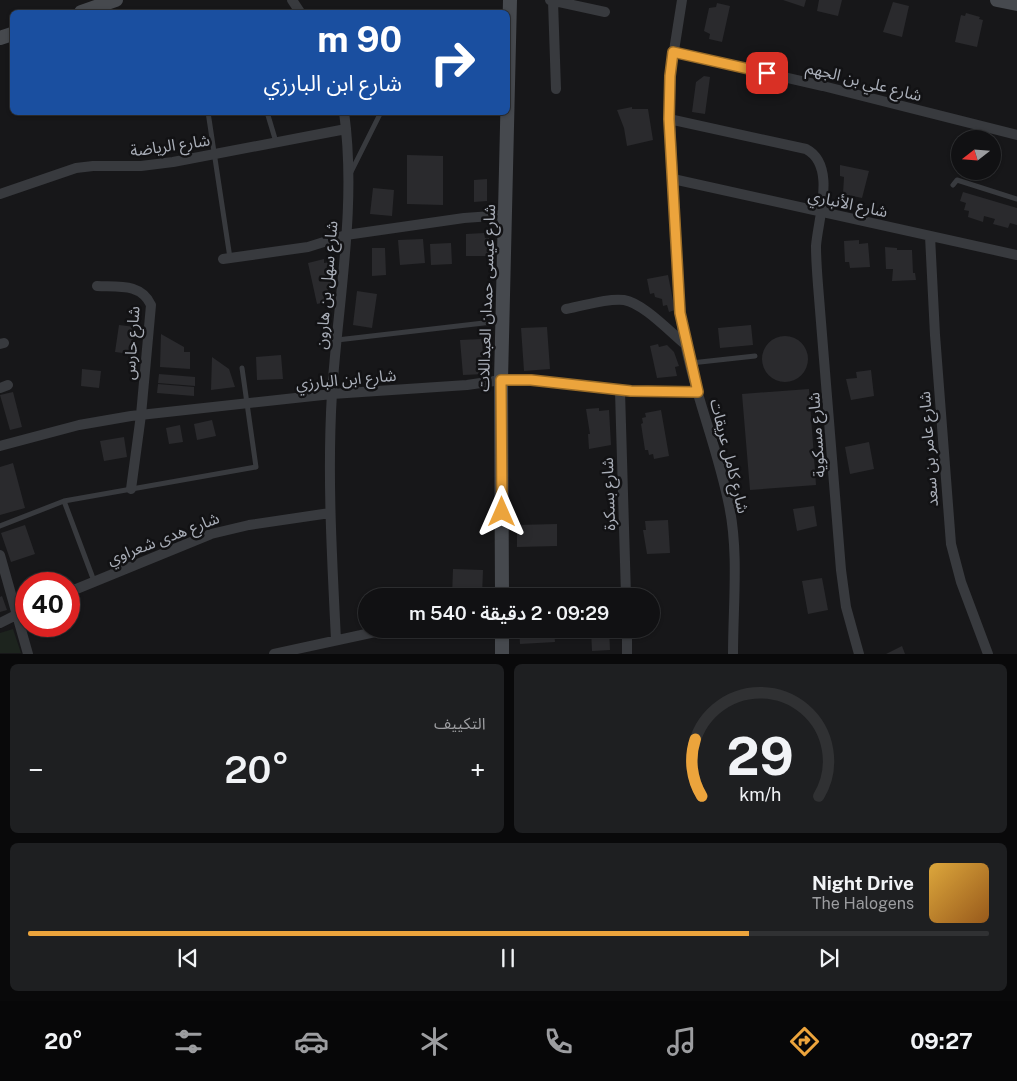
<!DOCTYPE html>
<html lang="ar">
<meta charset="utf-8">
<style>
body{margin:0;font-family:"Public Sans","Noto Sans Arabic",sans-serif;background:#1e1f21;color:#f1f3f6;direction:rtl;height:100vh;display:flex;flex-direction:column;font-size:19px;white-space:nowrap}
*{box-sizing:border-box;margin:0}
p{font-size:16px;color:#9c9da0}
.icon{flex:none;width:28px;height:28px;fill:none;stroke:currentColor;stroke-width:2;stroke-linecap:round;stroke-linejoin:round}
.map{position:relative;height:654px;overflow:hidden;direction:ltr}
.side{display:flex;flex-direction:column;gap:10px;padding:10px;background:#09090a;flex:1}
.side>*{flex:none}
.top-card{position:absolute;left:10px;top:10px;width:500px;height:105px;border-radius:8px;box-shadow:0 1px 4px #0004,0 0 0 1px #303133;direction:rtl;background:#1a4fa0;color:#fff;overflow:hidden}
.needle{width:32px;rotate:253deg}
.buttons{position:absolute;left:951px;top:130px;display:grid;gap:10px}
.buttons a{display:grid;place-items:center;width:50px;height:50px;border-radius:50%;background:#111113;box-shadow:0 1px 4px #0004,0 0 0 1px #303133;font-size:25px}
.speed{position:absolute;left:15px;top:572px;display:flex;gap:10px;font-size:25px;font-weight:700;text-align:center}
.speed>*{display:grid;place-content:center;width:65px;height:65px;border-radius:50%;background:#111113;box-shadow:0 1px 4px #0004,0 0 0 1px #303133;line-height:1}
.speed .limit{border:8px solid #d22;background:#fff;color:#111}
.pin{position:absolute;display:grid;place-items:center;width:42px;height:42px;color:#fff;margin:-21px;border-radius:10px;box-shadow:0 2px 8px #0006}
.me{position:absolute;width:55px;margin:-28px;rotate:0deg;stroke-linejoin:round;filter:drop-shadow(0 0 4px #0008)}
.turn{display:flex;align-items:center;gap:18px;height:105px;padding:0 25px;font-size:22px}
.turn .icon{width:65px;height:65px;stroke-width:2.5}
.turn b{display:block;font-size:35px;line-height:42px}
.big{font-size:38px;font-weight:600;line-height:1.1}
.side .tile{flex:1;display:flex;flex-direction:column;justify-content:center;gap:8px;min-width:0;padding:0 18px;border-radius:8px;background:#1e1f21}
.side .dial{align-items:center;gap:0}
.dial svg{height:130px;overflow:visible;fill:none;stroke:#303133;stroke-width:7;stroke-linecap:round;text-anchor:middle}
.dial text{fill:#f1f3f6;stroke:none}
.song{display:flex;align-items:center;gap:15px}
.cover{width:60px;height:60px;border-radius:8px;background:linear-gradient(135deg,hsl(40 70% 55%),hsl(30 70% 35%))}
.played{height:5px;border-radius:2px;background:linear-gradient(90deg,#eca43c 75%,#303133 75%)}
.keys{display:flex;justify-content:space-around;direction:ltr}
.heat{display:flex;justify-content:space-between;align-items:center;font-size:28px;direction:ltr}
.side .tiles{flex:1;display:grid;gap:10px;grid-template-columns:1fr 1fr}
.tile:last-child{grid-column:span 2}
.trip{position:absolute;left:358px;top:588px;width:302px;height:50px;border-radius:25px;background:#111113;box-shadow:0 1px 4px #0004,0 0 0 1px #303133;font-weight:600;line-height:50px;text-align:center;direction:rtl}
.tabs{display:flex;height:80px;justify-content:space-around;align-items:center;background:#070708;color:#9c9da0}
.tabs .icon{width:35px;height:35px}
.tabs .selected{color:#eca43c}
.tabs b{font-size:22px;color:#f1f3f6}
.map>svg:first-child{display:block}
.green{fill:#1d241e}
.building{fill:#2a2a2d}
.lines{fill:none;stroke-linecap:round;stroke-linejoin:round}
.lane{stroke:#383a3e;stroke-width:5}
.street{stroke:#383a3e;stroke-width:10}
.secondary{stroke:#46494e;stroke-width:14}
.route-casing{stroke:#996b27;stroke-width:12}
.route{stroke:#eca43c;stroke-width:9}
.labels{text-anchor:middle;stroke-width:5;stroke-linejoin:round;paint-order:stroke}
.street-label{font-size:16px;fill:#aaafb9;stroke:#121214}
</style>
<div class="map">
<svg width="1017" height="654" viewBox="0 0 1017 654">
<rect width="100%" height="100%" fill="#171719"/>
<path class="green" d="M13,629L21,653H0V633Z"/>
<path class="building" d="M783,0H806L804,7Z
M819,0H842L838,16L817,11Z
M893,2L909,6L902,37L883,32Z
M717,3L730,6L722,42L709,39L710,34L704,31L709,8L716,7Z
M966,13L980,17L979,19L983,20L977,47L955,42L961,15L965,16Z
M704,76L710,77L705,114L692,112L696,82Z
M632,107V109H648L653,140L627,146L624,128L617,110Z
M407,155L443,156V205L407,204Z
M840,165L869,171L862,198L843,194L844,177L840,176Z
M487,179V201L474,202V180Z
M373,188L394,190L392,216L370,214Z
M963,192L1017,208V225L1010,223L1008,228L993,224L995,219L984,216L983,222L968,217L969,211L964,210L966,203L960,201Z
M484,233L485,238H489V256H466V234Z
M423,239L425,263L400,265L398,240Z
M859,240V244L868,243L870,267L850,268L849,262H845L844,241Z
M451,243L452,264L431,265L430,244Z
M885,247L897,248V250H912L913,273H915L916,280L892,281L893,269H886Z
M372,248H385L386,275L372,276Z
M324,259V263L330,262L331,268H329L331,283L327,287L330,297H328L329,301L317,304L308,263Z
M668,275L675,310L669,312L667,305L663,306L662,299L655,297L654,293L650,294L647,279Z
M357,291L377,294L372,328L353,325Z
M119,325L135,327L131,354L115,352Z
M751,325L753,345L720,348L718,328Z
M547,327L550,369L524,371L521,328Z
M161,334L184,347V352H190V369L160,367Z
M762 359a23 23 0 1 1 46 0a23 23 0 1 1-46 0Z
M482,339L484,374L463,375L460,340Z
M658,344L659,347L667,345L674,352L679,366L675,367L677,376L657,378L650,346Z
M281,355L283,379L257,380L256,357Z
M212,357L229,369L235,387L211,390Z
M82,369L101,371L99,388L81,386Z
M871,370L874,396L851,400L846,379L857,378L856,372Z
M159,374L195,377V386L158,383Z
M158,384L194,387V396L157,393Z
M809,389L816,485L750,490L742,394Z
M13,392L22,427L10,430L0,395Z
M599,408V411L609,410L611,445L589,449L588,434H590L586,409Z
M661,410L669,456L654,459L653,454L649,455L648,450H645L641,424L643,423L642,418L646,417L645,413Z
M212,420L216,436L197,440L194,424Z
M180,425L183,442L169,444L166,428Z
M124,437L127,457L104,461L100,441Z
M869,442L874,469L850,474L845,447Z
M13,463L25,508L0,515V467Z
M814,506L817,526L797,531L793,509Z
M668,520L670,553L647,554L643,530H646L645,521Z
M557,524V546L517,547V525Z
M25,525L35,554L11,562L1,533Z
M453,569L483,570L482,596H452Z
M822,578L828,610L808,614L802,581Z
M2,596L7,610L0,612V597Z
M519,629H554L555,642L520,644Z
M591,629H609L610,650L592,651Z
M902,646L905,654H886Z"/>
<g class="lines">
<path class="lane" d="M208,112L230,258
M267,112L276,142
M350,174L381,112
M953,185L957,180L1017,199
M337,340L501,321
M691,363L755,356
M64,501L94,581
M0,526L64,501L256,467L242,368"/>
<path class="street" d="M292,0L300,12
M550,0L605,12
M682,0L670,76L669,101L680,313C688,379 716,440 729,505C739,553 733,605 733,654
M553,1L556,89
M673,52L823,86L1017,135
M669,119L806,149C837,165 818,218 816,246C816,259 817,272 818,285L841,570L846,607L859,654
M673,179L1017,255
M0,194L76,168L93,166H141L173,162L346,129
M930,236L935,335L951,544L961,582L988,654
M223,259L308,247L346,235L464,218L506,215
M97,286C118,287 141,283 151,305L141,415L131,489
M566,309C584,306 606,298 624,300C643,303 670,332 686,345
M0,344L4,343
M0,388L8,385
M620,391L626,596
M0,446L79,425L131,416L332,394L467,385L501,380H531L642,392H698
M0,555L28,654
M69,592L211,534L249,525L330,513
M0,623L26,610
M627,629V654
M336,640C332,558 327,475 332,393C338,300 357,206 344,112
M274,654L389,629"/>
<path class="secondary" d="M997,0L1017,4
M81,12L116,0
M0,38L12,34
M502,596L501,380L510,0
M502,654V629"/>
</g>
<g class="lines">
<defs>
<path id="route" d="M502,512L501,380H531L631,391L698,392L680,313L669,119L670,76L673,52L767,73"/>
</defs>
<use href="#route" class="route-casing"/>
<use href="#route" class="route"/>
</g>
<g class="labels">
<g class="street-label">
<text transform="translate(864 81) rotate(14)" y="6">شارع علي بن الجهم</text>
<text transform="translate(170 145) rotate(-8)" y="6">شارع الرياضة</text>
<text transform="translate(848 203) rotate(12)" y="6">شارع الأنباري</text>
<text transform="translate(326 285) rotate(-85)" y="6">شارع سهل بن هارون</text>
<text transform="translate(486 298) rotate(-88)" y="6">شارع عيسى حمدان العبداللات</text>
<text transform="translate(131 343) rotate(-86)" y="6">شارع حارس</text>
<text transform="translate(346 379) rotate(-5)" y="6">شارع ابن البارزي</text>
<text transform="translate(816 435) rotate(-94)" y="6">شارع مسكوية</text>
<text transform="translate(928 449) rotate(-94)" y="6">شارع عامر بن سعد</text>
<text transform="translate(730 456) rotate(76)" y="6">شارع كامل عريقات</text>
<text transform="translate(608 494) rotate(-92)" y="6">شارع بسكرة</text>
<text transform="translate(163 538) rotate(-21)" y="6">شارع هدى شعراوي</text>
</g>
</g>
</svg>
<div class="buttons">
<a><svg class="needle" viewBox="-14 -14 28 28"><path d="M0-13l5 13h-10z" fill="#e53935"/><path d="M0 13l5-13h-10z" fill="#9c9da0"/></svg></a>
</div>
<div class="speed"><div class="limit">40</div></div>
<div class="pin" style="left:767px;top:73px;background:#d93025"><svg class="icon" aria-label="arrive" viewBox="0 0 24 24"><path d="M6 21V4h12l-3 4 3 4H6"/></svg></div>
<svg class="me" style="left:502px;top:512px" viewBox="-20 -20 40 40"><path d="M0-17L14 15 0 8-14 15z" fill="#eca43c" stroke="#fff" stroke-width="4"/></svg>
<div class="trip">09:29 · 2 دقيقة · 540 m</div>
<div class="top-card">
<div class="turn"><svg class="icon" aria-label="right" viewBox="0 0 24 24"><path d="M7 20v-9h11M14 6l5 5-5 5"/></svg><div><b>90 m</b>شارع ابن البارزي</div></div>
</div>
</div>
<section class="side">
<div class="tiles">
<div class="tile dial"><svg viewBox="0 0 100 80">
<path d="M14 69A42 42 0 1 1 86 69"/>
<path d="M14 69A42 42 0 0 1 10 34" stroke="#eca43c"/>
<text x="50" y="56" font-size="32" font-weight="700">29</text>
<text x="50" y="72" font-size="11">km/h</text>
</svg></div>
<div class="tile"><p>التكييف</p>
<div class="heat"><a>−</a><b class="big">20°</b><a>+</a></div>
</div>
<div class="tile">
<div class="song"><i class="cover"></i><div><b>Night Drive</b><p>The Halogens</p></div></div>
<div class="played"></div>
<div class="keys"><svg class="icon" aria-label="previous" viewBox="0 0 24 24"><path d="M18 5L8 12l10 7zM5 5v14"/></svg><svg class="icon" aria-label="pause" viewBox="0 0 24 24"><path d="M8 5v14M16 5v14"/></svg><svg class="icon" aria-label="next" viewBox="0 0 24 24"><path d="M6 5l10 7-10 7zM19 5v14"/></svg></div>
</div>
</div>
</section>
<nav class="tabs">
<b>09:27</b>
<svg class="icon selected" aria-label="directions" viewBox="0 0 24 24"><path d="M12 3l9 9-9 9-9-9zM9 14v-3h6M13 9l2 2-2 2"/></svg>
<svg class="icon" aria-label="music" viewBox="0 0 24 24"><path d="M9 18V5l10-2v13"/><circle cx="6" cy="18" r="3"/><circle cx="16" cy="16" r="3"/></svg>
<svg class="icon" aria-label="phone" viewBox="0 0 24 24"><path d="M5 4h4l2 5-3 2q2 4 5 5l2-3 5 2v4C11 20 4 13 5 4z"/></svg>
<svg class="icon" aria-label="climate" viewBox="0 0 24 24"><path d="M12 3v18M4 7l16 10M4 17L20 7"/></svg>
<svg class="icon" aria-label="car" viewBox="0 0 24 24"><path d="M5 17H2v-5l4-1 3-4h7l3 4 3 1v5h-3M9 17h6M6 11h13"/><circle cx="7" cy="17" r="2"/><circle cx="17" cy="17" r="2"/></svg>
<svg class="icon" aria-label="filters" viewBox="0 0 24 24"><path d="M4 7h16M4 17h16"/><circle cx="9" cy="7" r="2"/><circle cx="15" cy="17" r="2"/></svg>
<b>20°</b>
</nav>
